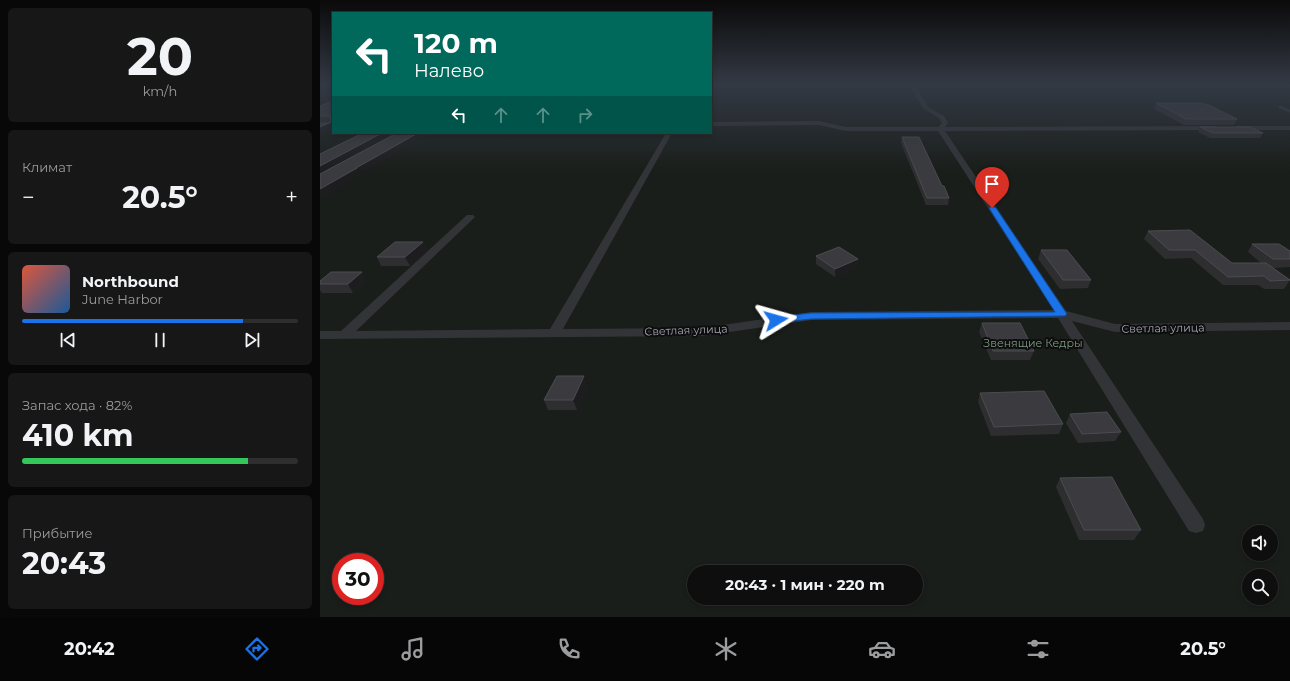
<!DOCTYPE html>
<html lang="ru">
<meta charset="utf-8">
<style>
body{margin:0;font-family:Montserrat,sans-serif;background:#171717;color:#f1f3f6;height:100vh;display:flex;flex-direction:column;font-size:15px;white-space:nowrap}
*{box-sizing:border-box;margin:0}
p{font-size:13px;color:#9b9c9e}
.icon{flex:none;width:22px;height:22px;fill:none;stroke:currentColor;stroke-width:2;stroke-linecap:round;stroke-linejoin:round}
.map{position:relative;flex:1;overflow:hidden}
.details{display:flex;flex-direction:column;gap:8px;padding:8px;background:#080808;width:320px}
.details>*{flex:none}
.top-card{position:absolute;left:12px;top:12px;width:380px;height:122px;border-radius:0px;box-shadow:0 2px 6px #0003,0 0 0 1px #2e2e2e;background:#00695c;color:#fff;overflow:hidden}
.tools{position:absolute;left:922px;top:525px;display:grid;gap:8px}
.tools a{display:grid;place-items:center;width:36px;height:36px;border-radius:50%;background:#0e0e0e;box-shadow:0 2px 6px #0003,0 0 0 1px #2e2e2e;font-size:20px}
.speed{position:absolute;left:12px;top:553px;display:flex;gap:8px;font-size:20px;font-weight:700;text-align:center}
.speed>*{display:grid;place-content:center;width:52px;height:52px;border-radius:50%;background:#0e0e0e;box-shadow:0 2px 6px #0003,0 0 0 1px #2e2e2e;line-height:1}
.speed .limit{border:6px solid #d22;background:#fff;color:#111}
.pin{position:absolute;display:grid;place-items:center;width:34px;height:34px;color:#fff;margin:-41px -17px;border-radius:50% 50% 50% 0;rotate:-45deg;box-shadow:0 0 4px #0007}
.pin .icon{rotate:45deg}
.me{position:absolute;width:44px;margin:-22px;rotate:82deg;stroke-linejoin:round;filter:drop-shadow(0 0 3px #0008)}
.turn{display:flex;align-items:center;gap:14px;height:84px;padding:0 16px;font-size:18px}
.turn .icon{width:52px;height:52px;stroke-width:2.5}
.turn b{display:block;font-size:28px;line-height:34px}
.lanes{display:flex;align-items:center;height:38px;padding:0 16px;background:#0003;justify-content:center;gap:20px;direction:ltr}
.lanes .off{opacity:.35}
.big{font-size:30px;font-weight:700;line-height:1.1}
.details .card{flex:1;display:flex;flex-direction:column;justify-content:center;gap:6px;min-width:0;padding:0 14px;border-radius:6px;background:#171717}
.details .dial{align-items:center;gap:0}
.dial b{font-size:52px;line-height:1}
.song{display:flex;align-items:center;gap:12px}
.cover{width:48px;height:48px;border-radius:6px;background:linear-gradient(135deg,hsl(10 70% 55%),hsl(210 70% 35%))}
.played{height:4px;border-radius:2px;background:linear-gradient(90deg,#1a73e8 80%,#2e2e2e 80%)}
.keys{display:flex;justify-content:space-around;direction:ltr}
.heat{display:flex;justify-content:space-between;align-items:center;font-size:22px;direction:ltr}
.charge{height:6px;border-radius:3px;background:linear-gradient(90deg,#34c759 82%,#2e2e2e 0)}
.trip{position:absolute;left:367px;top:565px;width:236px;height:40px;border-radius:20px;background:#0e0e0e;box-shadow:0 2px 6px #0003,0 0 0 1px #2e2e2e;font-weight:700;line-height:40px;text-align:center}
.menu{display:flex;height:64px;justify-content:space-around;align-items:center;background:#060606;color:#9b9c9e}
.menu .icon{width:28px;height:28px}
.menu .selected{color:#1a73e8}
.menu b{font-size:18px;color:#f1f3f6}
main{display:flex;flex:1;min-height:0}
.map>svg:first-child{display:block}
.green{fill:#191e1a;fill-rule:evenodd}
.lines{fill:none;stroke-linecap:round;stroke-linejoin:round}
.lane{stroke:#333438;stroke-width:3}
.street{fill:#333438;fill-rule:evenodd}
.wall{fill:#2e2e31}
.shaded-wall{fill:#1d1d1f}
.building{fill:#3b3b3f;stroke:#4b4c51}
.route{fill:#1a73e8;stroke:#114b97}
.labels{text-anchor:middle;stroke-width:4;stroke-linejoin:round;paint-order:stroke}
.street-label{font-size:11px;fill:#a5a8b3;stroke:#0d0d0e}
.park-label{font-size:11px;fill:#7d9c82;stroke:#0d0d0e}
</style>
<main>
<section class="details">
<div class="card dial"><b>20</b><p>km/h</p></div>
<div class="card"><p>Климат</p>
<div class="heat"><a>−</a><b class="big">20.5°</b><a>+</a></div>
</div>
<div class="card">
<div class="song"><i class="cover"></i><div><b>Northbound</b><p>June Harbor</p></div></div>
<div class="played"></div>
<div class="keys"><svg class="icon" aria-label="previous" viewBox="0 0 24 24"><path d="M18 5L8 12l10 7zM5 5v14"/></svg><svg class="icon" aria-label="pause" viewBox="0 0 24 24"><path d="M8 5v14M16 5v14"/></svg><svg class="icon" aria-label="next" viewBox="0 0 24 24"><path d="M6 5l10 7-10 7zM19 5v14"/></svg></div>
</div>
<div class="card"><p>Запас хода · 82%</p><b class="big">410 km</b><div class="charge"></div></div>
<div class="card"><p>Прибытие</p><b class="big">20:43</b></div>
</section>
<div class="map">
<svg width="970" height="617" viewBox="0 0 970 617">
<rect width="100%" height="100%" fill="#121213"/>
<path class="green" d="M0,85H13V133H391V85H970V617H0ZM929,532H951V554H929ZM21,562H55V596H21ZM374,572H596V598H374ZM929,576H951V598H929Z"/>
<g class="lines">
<path class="lane" d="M960,107L970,111"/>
<path class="street" d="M589,85H595L608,107L624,116L628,123L625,127L895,126L898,128L895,130L625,131L746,311L795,324L970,322V330L795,332L752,321L883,519L885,525L883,531L876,533L869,531L738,318L491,320L382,336L0,339V331H21L147,215H153L155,217L153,219L36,331L230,329L346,133H352L243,329L382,328L491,312L734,310L618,131H526L499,125L391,126V122L499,121L526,127H618L622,123L619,118L604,109Z
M970,126V130H917L914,128L917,126Z"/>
</g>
<path class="wall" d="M13,101V129L0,135V123H10L11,122H0V106Z
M836,103L917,119L914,125H864L834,109Z
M880,127L943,133L940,138H890L878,132Z
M582,137L622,186L629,198L628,205H606L581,143Z
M828,231L912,263H941L928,252L932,244L970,251V267L953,268L970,280L964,289H944L938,285H903L871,258L845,259L824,239Z
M103,242L107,250L90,266H61L57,257Z
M721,250L771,280L768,288L740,289L718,259Z
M496,256L538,259L537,267L515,277L496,264Z
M47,281L33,293H2L0,290V284Z
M662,323L714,351L710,360H671L659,332Z
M268,386L257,410H228L224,400Z
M660,393L743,424L739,434L671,436L658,402Z
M750,414L801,432L795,441L758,443L746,423Z
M740,478L821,530L814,540H759L736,487Z"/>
<path class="shaded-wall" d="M13,121V129L0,135V127Z
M62,133H77L0,175V166Z
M98,133H112L40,174L41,175L0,199V189L36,168Z
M103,242L107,250L90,266L85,257Z
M538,259L537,267L515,277V269Z
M42,272L47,281L33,293L28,284Z
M264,376L268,386L257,410L253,400Z"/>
<path class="building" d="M13,101V121L0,127V123H10L11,121L10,116H0V106Z
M836,103H880L889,105L917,119H866Z
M880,127H930L943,133H893Z
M43,133H62L0,166V154Z
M77,133H98L36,168H37L0,189V174Z
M582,137H599L622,186H624L629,198H607Z
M870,230L912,263H946L970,280L950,281L944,276L908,277L875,250H849L828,231Z
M75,242H103L85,257H57Z
M932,244H959L970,251V259H953Z
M519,247L538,259L515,269L496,256Z
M721,250H747L771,280H743Z
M11,272H42L28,284H0V281Z
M662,323H700L714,351H673Z
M237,376H264L253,400H224Z
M724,391L743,424L674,427L660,393Z
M787,412L801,432L762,434L750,414Z
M792,477L821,530H764L740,478Z"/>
<linearGradient id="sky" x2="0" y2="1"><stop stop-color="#0a0a0a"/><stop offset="0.49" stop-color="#333944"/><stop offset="1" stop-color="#333944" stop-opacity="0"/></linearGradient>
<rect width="970" height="172" fill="url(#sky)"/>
<path class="route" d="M672,206L676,208L747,314L745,316L491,319L456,323L451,320L456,317L491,313L735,312L669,208Z"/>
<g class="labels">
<g class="street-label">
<text transform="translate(843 328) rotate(-1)" y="4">Светлая улица</text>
<text transform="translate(366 330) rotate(-2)" y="4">Светлая улица</text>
</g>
<g class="park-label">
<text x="713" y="347">Звенящие Кедры</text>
</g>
</g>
</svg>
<div class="tools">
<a><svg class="icon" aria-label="sound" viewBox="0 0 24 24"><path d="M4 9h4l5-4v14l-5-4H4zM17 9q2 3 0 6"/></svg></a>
<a><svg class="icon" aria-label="search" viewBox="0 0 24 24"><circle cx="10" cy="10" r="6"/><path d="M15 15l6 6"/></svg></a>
</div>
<div class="speed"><div class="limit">30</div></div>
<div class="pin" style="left:672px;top:208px;background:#d93025"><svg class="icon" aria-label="arrive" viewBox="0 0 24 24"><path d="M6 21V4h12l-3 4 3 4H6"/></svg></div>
<svg class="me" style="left:456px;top:320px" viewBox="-20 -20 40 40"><path d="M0-17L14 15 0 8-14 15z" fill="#1a73e8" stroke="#fff" stroke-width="4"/></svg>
<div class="trip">20:43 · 1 мин · 220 m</div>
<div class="top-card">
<div class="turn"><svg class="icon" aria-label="left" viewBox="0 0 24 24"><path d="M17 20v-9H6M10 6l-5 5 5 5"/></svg><div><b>120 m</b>Налево</div></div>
<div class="lanes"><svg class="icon" aria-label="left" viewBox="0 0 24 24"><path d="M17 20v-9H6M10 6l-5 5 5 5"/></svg><svg class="icon off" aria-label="ahead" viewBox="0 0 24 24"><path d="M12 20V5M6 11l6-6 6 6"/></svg><svg class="icon off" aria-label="ahead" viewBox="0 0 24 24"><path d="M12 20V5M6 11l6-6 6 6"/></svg><svg class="icon off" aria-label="right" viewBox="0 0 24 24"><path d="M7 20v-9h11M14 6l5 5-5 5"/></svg></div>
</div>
</div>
</main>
<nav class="menu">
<b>20:42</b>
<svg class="icon selected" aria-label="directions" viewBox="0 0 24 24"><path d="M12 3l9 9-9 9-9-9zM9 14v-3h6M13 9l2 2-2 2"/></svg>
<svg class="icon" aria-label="music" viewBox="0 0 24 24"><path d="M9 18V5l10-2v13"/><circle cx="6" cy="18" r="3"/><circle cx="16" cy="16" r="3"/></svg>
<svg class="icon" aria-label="phone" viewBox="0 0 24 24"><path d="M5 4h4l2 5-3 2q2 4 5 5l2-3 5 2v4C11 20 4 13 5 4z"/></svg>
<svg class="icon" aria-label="climate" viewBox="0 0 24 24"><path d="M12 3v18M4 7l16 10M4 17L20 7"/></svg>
<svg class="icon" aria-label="car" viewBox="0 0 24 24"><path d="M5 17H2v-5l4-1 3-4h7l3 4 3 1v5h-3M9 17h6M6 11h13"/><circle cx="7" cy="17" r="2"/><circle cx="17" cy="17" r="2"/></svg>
<svg class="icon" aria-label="filters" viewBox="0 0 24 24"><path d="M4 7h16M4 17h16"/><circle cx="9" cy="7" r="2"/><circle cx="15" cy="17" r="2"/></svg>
<b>20.5°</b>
</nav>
